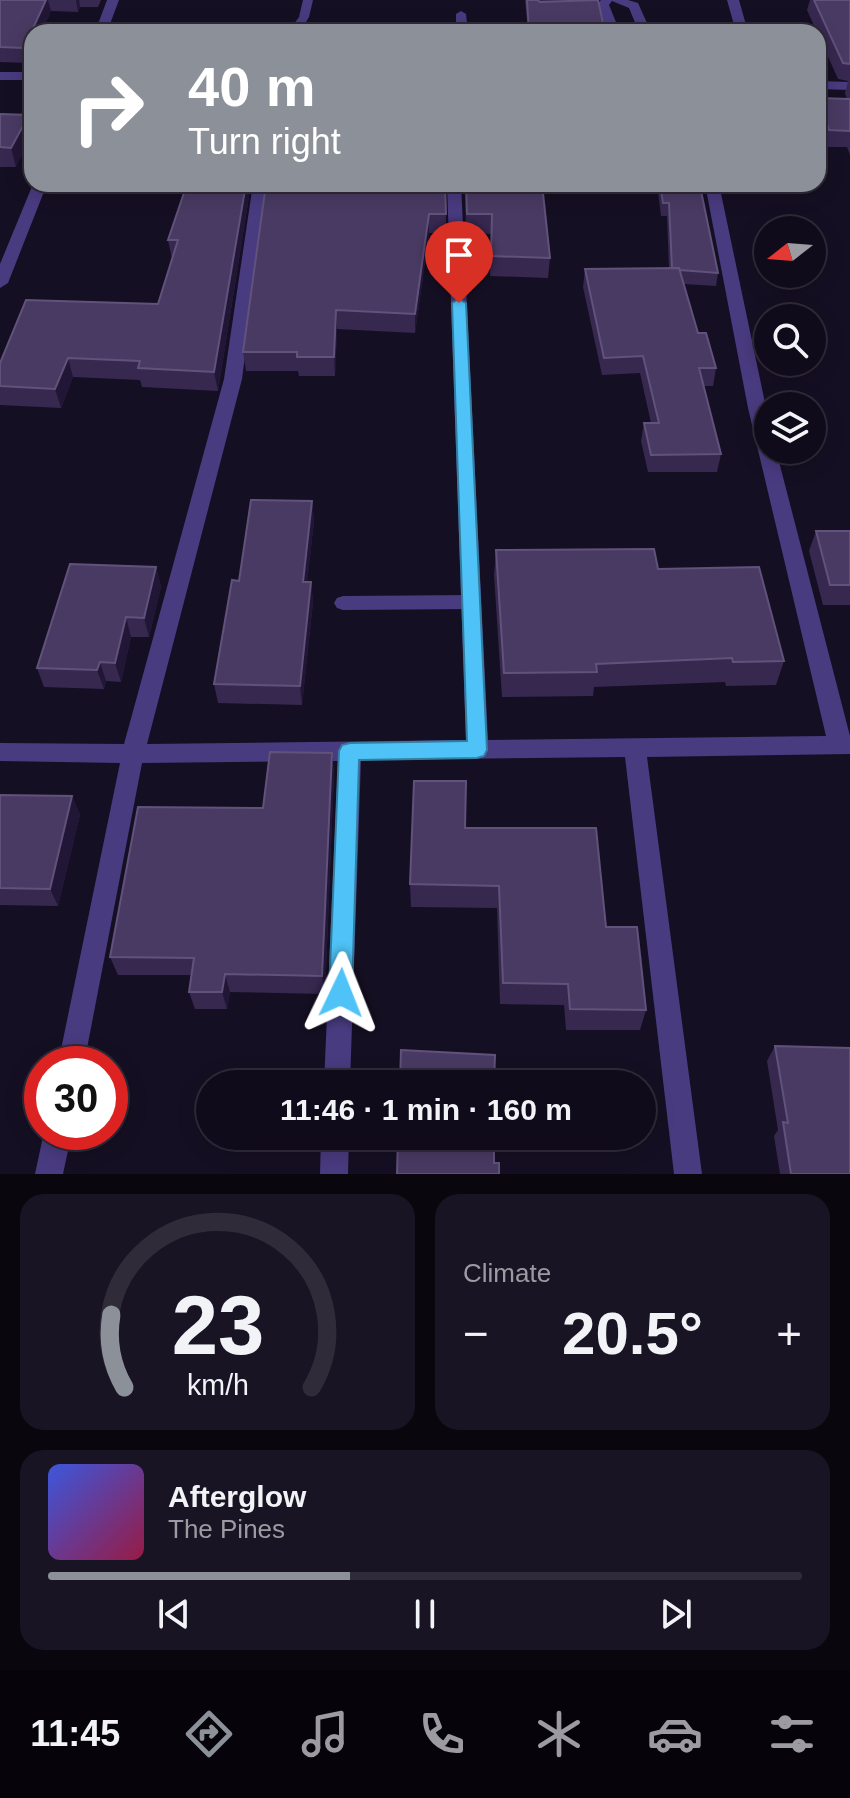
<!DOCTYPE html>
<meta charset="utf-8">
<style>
body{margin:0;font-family:Arial,sans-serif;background:#191423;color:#f1f3f6;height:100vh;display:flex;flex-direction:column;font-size:30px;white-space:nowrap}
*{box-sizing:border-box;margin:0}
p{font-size:26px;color:#9c9ba2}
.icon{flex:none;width:44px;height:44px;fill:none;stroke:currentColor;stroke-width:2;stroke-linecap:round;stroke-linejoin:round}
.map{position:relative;height:1174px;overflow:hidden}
.sheet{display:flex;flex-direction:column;gap:20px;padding:20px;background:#09060e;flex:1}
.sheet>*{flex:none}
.hud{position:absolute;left:24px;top:24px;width:802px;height:168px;border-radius:24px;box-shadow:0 4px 20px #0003,0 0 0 2px #302b39;background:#8c9099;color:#fff;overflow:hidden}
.needle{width:52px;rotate:253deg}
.buttons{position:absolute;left:754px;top:216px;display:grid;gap:16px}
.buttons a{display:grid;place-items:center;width:72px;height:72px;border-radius:50%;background:#100b1a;box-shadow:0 4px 20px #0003,0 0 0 2px #302b39;font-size:40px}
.speed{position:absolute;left:24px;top:1046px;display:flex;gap:16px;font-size:40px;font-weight:700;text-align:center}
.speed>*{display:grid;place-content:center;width:104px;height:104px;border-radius:50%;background:#100b1a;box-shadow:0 4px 20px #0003,0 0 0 2px #302b39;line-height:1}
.speed .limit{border:12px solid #d22;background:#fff;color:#111}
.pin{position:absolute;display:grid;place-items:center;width:68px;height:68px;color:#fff;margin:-82px -34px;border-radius:50% 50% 50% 0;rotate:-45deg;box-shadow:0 0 8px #0007}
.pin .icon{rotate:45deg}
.me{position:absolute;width:88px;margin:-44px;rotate:2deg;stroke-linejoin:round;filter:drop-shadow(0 0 6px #0008)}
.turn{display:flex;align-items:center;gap:28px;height:168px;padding:0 32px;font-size:36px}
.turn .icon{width:104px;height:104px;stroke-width:2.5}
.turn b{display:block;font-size:56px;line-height:68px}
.big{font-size:60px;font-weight:800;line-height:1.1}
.sheet .card{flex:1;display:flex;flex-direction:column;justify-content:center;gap:12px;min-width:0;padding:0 28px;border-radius:24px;background:#191423}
.sheet .dial{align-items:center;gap:0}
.dial svg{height:208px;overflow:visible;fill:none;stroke:#302b39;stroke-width:7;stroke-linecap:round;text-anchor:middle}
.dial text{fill:#f1f3f6;stroke:none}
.song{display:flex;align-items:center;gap:24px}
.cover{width:96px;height:96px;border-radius:12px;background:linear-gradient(135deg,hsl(230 70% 55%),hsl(340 70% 35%))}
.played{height:8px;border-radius:4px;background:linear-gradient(90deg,#8c9099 40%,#302b39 40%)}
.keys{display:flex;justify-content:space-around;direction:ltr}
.heat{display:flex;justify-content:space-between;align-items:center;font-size:44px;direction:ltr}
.sheet .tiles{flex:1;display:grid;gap:20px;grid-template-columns:1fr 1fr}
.card:last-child{grid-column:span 2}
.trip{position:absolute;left:196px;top:1070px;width:460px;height:80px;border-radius:40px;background:#100b1a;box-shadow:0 4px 20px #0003,0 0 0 2px #302b39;font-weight:800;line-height:80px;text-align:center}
.dock{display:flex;height:128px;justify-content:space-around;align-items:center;background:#06040a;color:#9c9ba2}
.dock .icon{width:56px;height:56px}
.dock .selected{color:#8c9099}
.dock b{font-size:36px;color:#f1f3f6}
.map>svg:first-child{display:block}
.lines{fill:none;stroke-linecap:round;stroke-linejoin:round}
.service{fill:#493b80;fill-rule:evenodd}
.minor{fill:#493b80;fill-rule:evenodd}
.wall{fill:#372850}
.shaded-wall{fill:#221636}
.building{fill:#493a63;stroke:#60527b;stroke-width:2}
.route{fill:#4fc3f7;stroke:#337fa1;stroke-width:2}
</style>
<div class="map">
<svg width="850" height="1174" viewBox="0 0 850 1174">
<rect width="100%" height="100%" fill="#150f23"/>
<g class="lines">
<path class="service" d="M303,0H313L309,17L300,32H288L299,17Z
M461,11L466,14L468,32H456V14Z
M471,595L477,597L480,602L477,607L471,609L343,610L337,608L334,603L337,598L343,596Z"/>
<path class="minor" d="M107,0H119L107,32H95Z
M601,0H628L638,3L651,32H639L629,8L612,1L609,5L620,32H608L597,5Z
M727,0H739L748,32H736Z
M0,72H32V80H0Z
M818,81L850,82V90L818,89Z
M33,184H47L8,283L0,288V264Z
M253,184H267L242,379L147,744L466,740L447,184H461L488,740L826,736L748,408L705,184H719L768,417V450H776L850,736V754L647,757L702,1174H674L625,757L361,760L350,1084H324L338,761L142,763L84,1064H58L120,763L0,761V743L124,744L224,379Z
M44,1132H72L63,1174H35Z
M321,1136H349L348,1174H320Z"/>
</g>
<path class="wall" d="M0,0H101L98,7H80L78,12L51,11L28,63L0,62Z
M525,0H598L605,32H528Z
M810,0H850V155L847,147H824L818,128V98L847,99L845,93L848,81L838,79L807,10Z
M0,114L29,115L16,167H0Z
M187,184H251L218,391L142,387L140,380L73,377L61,408L0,405V363L158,304L172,259L168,240Z
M266,184L446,214V233H429L415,333L337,329L335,376H299L298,371H246L243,352Z
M465,184L550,258L548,278L490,276L491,234L466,233Z
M657,184H697L718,273L716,286L684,284L698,333L716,368L713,386H703L721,454L717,472H648L641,441L644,423H651L640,373L602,375L583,287L585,269L669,268L667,216H661Z
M312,501L314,521L307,582H311L313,602L302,705L218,703L214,684L239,581Z
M816,531H850V605H823L809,551Z
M496,550L658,569L784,661L776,685L726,686L725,682L594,687L593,696L502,697L494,575Z
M156,567L161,587L149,637H131L121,682L106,681L104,689L44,687L37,668Z
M332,753L334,773L325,994L230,992L227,1009H195L189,992L191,975H118L110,957L263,808Z
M0,795L72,796L80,815L58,906L0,905Z
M465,828L606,927L646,1010L640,1030H566L564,1005L500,1004L497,908L411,907L410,884Z
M775,1046L850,1174H780L774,1136L778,1130L767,1061Z"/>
<path class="shaded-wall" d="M46,0H48L51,11L42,32H32V54L28,63L24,48Z
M76,0H79L80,7L78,12Z
M29,115L32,129V137L16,167L11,148Z
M246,184H251L218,391L214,372Z
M429,214V233L415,333V314Z
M336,310L337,329L335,376L334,357Z
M68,358L73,377L61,408L55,389Z
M312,501L314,521L305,602L303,582Z
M156,567L161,587L149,637L144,618Z
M311,582L313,602L302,705L300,686Z
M126,617L131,637L121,682L115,663Z
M100,662L106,681L104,689L97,670Z
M332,753L334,773L325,994L322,976Z
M72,796L80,815L58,906L50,889Z
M225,974L230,992L227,1009L222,992Z"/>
<path class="building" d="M0,0H46L24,48L0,47Z
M527,0H537L540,2L598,0L605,32H529Z
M814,0H850V64L843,63Z
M818,98L850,99V131L829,130Z
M0,114L29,115L11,148L0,147Z
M187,184H246L214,372L138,368L140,361L68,358L55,389L0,386V363L26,300L158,304L178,240H168Z
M266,184H445L446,214H429L415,314L336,310L334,357H297V352H243Z
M466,184H542L550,258L491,256L492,214H467Z
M660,184H697L698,186H700L718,273L680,270L679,268H672L669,203H663Z
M679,268L698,333H706L716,368H699L721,454L651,455L644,423H659L643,356L604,358L585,269Z
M251,500L312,501L303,582H311L300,686L214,684L232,580L239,581Z
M816,531H850V585H830Z
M654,549L658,569L759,567L784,661L733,662L732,658L596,664L597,672L504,673L496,550Z
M70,564L156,567L144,618L126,617L115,663L100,662L97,670L37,668Z
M270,752L332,753L322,976L225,974L222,992H189L194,958L110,957L138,807L263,808Z
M414,781H466L465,828H596L606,927H637L646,1010L570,1009L568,984L503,983L499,886L410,884Z
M0,795L72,796L50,889L0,888Z
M775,1046L850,1048V1174H791L783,1122L788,1123Z
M401,1050L495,1055L494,1084H400Z
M398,1136H494V1163H499V1174H397Z"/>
<path class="route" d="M459,299L466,303L487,750L484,756L477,758L359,760L352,993L349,1001L341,1004L332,1001L329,993L339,751L342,745L350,743L467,741L452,303Z"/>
</svg>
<div class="buttons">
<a><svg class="needle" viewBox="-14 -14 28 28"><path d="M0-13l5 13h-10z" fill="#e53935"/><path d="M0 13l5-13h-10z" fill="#9c9ba2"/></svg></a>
<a><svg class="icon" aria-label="search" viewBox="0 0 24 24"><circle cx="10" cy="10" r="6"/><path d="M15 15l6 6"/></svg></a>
<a><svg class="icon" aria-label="layers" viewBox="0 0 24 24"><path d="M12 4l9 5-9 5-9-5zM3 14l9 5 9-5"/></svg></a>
</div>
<div class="speed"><div class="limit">30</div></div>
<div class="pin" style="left:459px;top:303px;background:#d93025"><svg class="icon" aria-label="arrive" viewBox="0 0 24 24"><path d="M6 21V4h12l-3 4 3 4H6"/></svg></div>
<svg class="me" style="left:341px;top:993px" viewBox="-20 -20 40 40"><path d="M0-17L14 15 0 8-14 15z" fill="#4fc3f7" stroke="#fff" stroke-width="4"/></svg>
<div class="trip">11:46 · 1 min · 160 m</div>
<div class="hud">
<div class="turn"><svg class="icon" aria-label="right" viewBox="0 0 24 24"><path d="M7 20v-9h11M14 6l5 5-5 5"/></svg><div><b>40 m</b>Turn right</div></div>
</div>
</div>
<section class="sheet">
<div class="tiles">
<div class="card dial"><svg viewBox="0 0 100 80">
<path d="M14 69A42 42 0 1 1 86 69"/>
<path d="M14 69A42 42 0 0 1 9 41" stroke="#8c9099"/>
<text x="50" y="56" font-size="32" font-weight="700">23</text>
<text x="50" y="72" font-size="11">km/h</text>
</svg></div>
<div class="card"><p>Climate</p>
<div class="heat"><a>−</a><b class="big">20.5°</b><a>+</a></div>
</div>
<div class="card">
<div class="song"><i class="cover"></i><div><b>Afterglow</b><p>The Pines</p></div></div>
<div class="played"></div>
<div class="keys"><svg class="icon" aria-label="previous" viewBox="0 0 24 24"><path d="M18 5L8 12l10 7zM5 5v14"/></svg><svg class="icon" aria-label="pause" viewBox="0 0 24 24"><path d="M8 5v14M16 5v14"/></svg><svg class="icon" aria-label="next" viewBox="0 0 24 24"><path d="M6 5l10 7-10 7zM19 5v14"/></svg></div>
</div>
</div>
</section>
<nav class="dock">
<b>11:45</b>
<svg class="icon selected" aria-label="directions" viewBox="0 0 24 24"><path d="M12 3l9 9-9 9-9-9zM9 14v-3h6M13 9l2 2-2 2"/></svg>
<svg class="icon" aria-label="music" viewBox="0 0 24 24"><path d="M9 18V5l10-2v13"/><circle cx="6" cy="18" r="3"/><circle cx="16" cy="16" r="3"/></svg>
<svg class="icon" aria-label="phone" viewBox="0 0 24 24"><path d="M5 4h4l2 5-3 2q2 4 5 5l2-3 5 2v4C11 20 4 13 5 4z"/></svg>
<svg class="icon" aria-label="climate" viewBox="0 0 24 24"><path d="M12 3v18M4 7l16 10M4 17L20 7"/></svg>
<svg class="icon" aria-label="car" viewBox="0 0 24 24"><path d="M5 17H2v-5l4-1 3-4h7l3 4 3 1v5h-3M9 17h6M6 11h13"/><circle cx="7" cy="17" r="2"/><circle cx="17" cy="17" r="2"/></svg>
<svg class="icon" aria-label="filters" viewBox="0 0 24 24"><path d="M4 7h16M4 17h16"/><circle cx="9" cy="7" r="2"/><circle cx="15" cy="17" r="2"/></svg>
</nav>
